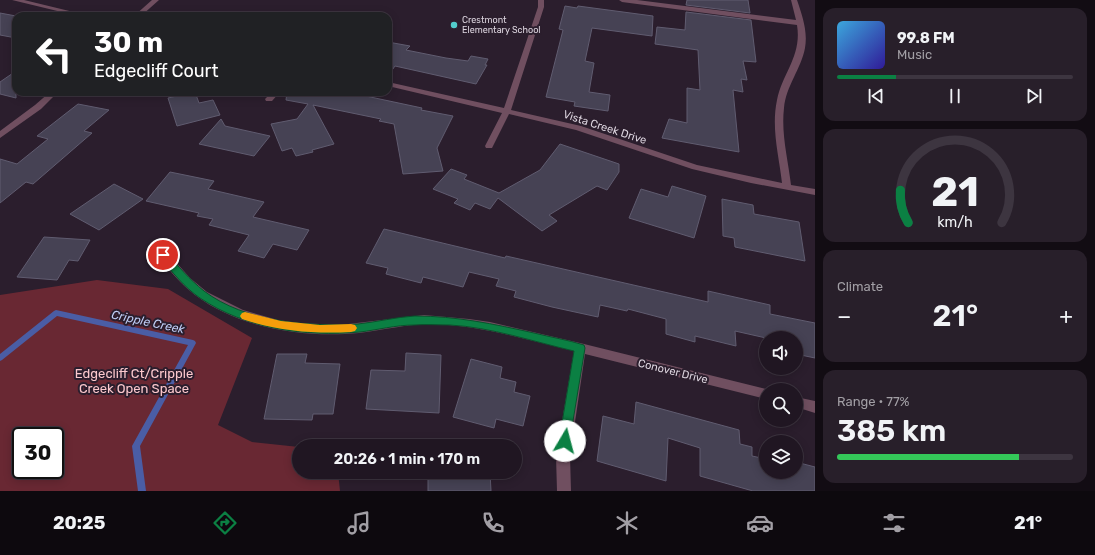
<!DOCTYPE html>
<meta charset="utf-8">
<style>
body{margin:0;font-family:Rubik,sans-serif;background:#281f2a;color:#f1f3f6;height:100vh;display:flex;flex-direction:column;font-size:15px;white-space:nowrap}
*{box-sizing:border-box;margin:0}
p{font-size:13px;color:#a29fa5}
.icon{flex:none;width:22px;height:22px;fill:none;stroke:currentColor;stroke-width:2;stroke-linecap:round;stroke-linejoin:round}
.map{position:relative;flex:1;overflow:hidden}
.panel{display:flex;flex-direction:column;gap:8px;padding:8px;background:#120c13;width:280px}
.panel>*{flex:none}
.banner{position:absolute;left:12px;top:12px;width:380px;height:84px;border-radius:12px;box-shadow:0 2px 10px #0003,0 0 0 1px #3d3540;background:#202124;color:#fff;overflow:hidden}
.tools{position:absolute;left:759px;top:331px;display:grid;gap:8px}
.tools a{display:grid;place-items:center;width:44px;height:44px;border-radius:50%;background:#201622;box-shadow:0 2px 10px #0003,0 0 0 1px #3d3540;font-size:20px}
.speed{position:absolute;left:12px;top:427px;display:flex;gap:8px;font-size:20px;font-weight:700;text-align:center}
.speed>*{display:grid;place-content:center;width:52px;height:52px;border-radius:50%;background:#201622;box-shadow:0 2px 10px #0003,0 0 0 1px #3d3540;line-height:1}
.speed .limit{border:2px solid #111;border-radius:6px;background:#fff;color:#111}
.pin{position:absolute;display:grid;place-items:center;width:34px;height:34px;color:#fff;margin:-17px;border:2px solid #fff;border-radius:50%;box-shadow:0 1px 4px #0007}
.me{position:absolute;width:44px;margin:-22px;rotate:8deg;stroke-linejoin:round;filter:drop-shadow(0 0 3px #0008)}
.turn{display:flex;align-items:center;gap:14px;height:84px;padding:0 16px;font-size:18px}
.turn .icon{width:52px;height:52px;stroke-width:2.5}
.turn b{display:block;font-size:28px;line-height:34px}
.big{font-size:30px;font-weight:600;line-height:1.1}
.panel .card{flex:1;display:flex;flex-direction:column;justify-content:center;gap:6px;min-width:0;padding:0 14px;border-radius:12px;background:#281f2a}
.panel .dial{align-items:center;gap:0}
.dial svg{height:104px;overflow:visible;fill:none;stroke:#3d3540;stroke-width:7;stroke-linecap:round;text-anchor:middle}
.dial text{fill:#f1f3f6;stroke:none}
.song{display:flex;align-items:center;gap:12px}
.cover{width:48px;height:48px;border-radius:6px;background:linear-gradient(135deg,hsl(200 70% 55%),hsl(250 70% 35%))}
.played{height:4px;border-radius:2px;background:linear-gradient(90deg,#0b8043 25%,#3d3540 25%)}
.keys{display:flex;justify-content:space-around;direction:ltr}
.heat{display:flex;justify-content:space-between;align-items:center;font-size:22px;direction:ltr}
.charge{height:6px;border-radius:3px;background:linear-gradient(90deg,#34c759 77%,#3d3540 0)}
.trip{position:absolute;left:292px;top:439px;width:230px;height:40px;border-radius:20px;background:#201622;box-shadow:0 2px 10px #0003,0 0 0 1px #3d3540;font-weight:600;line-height:40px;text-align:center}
.dock{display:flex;height:64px;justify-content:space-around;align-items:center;background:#0d090e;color:#a29fa5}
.dock .icon{width:28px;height:28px}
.dock .on{color:#0b8043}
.dock b{font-size:18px;color:#f1f3f6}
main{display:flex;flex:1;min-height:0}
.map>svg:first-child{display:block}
.green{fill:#692833;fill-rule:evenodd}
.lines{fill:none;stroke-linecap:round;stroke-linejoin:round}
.stream{fill:#4a5da5;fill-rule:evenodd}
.building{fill:#464254;stroke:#605c70}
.minor{fill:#704f60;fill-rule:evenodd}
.route{fill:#0b8043;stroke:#07532c}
.slow{fill:#f59e0b}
.poi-dot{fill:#52cdcc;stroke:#2b1e2d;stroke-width:1.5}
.labels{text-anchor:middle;stroke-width:4;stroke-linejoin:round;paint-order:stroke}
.far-poi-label{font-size:9px;fill:#ded6e0;stroke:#2b1e2d;text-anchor:start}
.street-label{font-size:11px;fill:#ded6e0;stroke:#2b1e2d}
.water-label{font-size:12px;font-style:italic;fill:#c0cef6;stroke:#2b1e2d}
.near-park-label{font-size:13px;fill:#fcc8cd;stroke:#2b1e2d}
</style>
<main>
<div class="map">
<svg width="815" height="491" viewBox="0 0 815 491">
<rect width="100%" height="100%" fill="#2b1e2d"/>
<path class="green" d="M97,280L168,289L252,338L218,425L252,442L299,447V472H338L340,491H0V295ZM21,436H55V470H21Z"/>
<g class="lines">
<path class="stream" d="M56,310L193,340L195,341L196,343L140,446L146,491H138L132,446L188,345L57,316L2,360L0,361V354L54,311Z"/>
</g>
<path class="building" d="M687,0H748L750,13L686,5Z
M565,6L577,8L578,6L653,16L652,36L592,28L585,61L594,63L589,92L610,95L608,111L574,106L575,102L546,97L563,30L559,29Z
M686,12L751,20L756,62L743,61L747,80L741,79L743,92L733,90L739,152L662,138L669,119L687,123V88L700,90L698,50L655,44L657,27L685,30Z
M0,13L16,16V38L0,35Z
M388,42L410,46L406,50L446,58L468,61L471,56L488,59L485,65H487L476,84L395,66L388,76Z
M16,71V98L0,94V82Z
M195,92L199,103L213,100L220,115L177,126L168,98Z
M287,92H347L422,108L421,110L453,116L437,148L443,171L403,174L394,124L379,121L381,119L313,105L334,144L312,150L313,152L296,156L292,148L282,151L271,124L297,119L308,104L286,100Z
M78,104L109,110L84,131L92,133L33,184L26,182L0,203V159L17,164L48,139L37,136Z
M221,119L225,126L270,136L254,156L199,144Z
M560,144L619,164V172L607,190L597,186L549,215L557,221L542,231L498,198L490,209L475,203L470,210L454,203L458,199L433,189L451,169L467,175L464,179L499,193L540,170Z
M170,172L214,181L208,189L264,202L253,217L309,230L297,250L273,244L264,258L238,251L249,235L209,225L213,219L197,216L199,213L146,201Z
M114,184L143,199L99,230L70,214Z
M672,186L706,196L694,238L629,218L641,189L668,197Z
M722,199L753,205L754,214L799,222L805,261L735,247L734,238L723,236Z
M384,229L505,258L506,256L708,302V291L770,305V314L815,323V358L796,354V338H766L735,331L736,346L695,336V342L666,334V319L628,309L627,311L600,305L598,317L552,307L514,297L516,291L496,286L499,279L469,272L463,287L423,277L421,283L386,274L388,268L366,263Z
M44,237L90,240L78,261L69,260L57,280L17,277Z
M406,353L441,355L439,413L366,409L371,370L405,371Z
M277,354H307L305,363L340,364L333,414H313L312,420L264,419Z
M471,359L502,367L500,378L516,382L514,392L530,396L523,426L496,419L494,428L453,417Z
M636,402L739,430L740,444L752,447V456L766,459V472H796V462L815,467V491H753L700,476V448L668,438L666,481L597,461L603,416L634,424Z
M428,472H490L491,491H428Z"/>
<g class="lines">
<path class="minor" d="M12,0H24L90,16H78Z
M152,0H159L141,16H134Z
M538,0H544V7L511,110L581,126L697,165L782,183C779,156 771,128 777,100C783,72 802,56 797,25L622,2L619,0H637L796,20L791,0H797C802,15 808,31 805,48C801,69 786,86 784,108C781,134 788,159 791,185L815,189V195L751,183L692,169L576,130L509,114L492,148H486L485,146L502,113L388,86V82L504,108L538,7Z
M50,92H58L41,109L0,138V131L35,105Z
M272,92H280L272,101H266L265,99Z
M163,251L167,252L190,278L207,292L243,310L278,320L299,323L340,325L424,315L469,319L490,322L580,343L770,390H766V399L585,354L570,456L571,491H557L556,456L574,351C527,340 480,325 431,324C407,324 384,330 359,333C305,338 240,329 195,295C181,284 170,271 159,258L158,255L159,252Z
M796,397L815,401V413L796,407Z"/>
</g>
<path class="route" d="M163,251L166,252C178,266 189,279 204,291C245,322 308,327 358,324C377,322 396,317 415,316C456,316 494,324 534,333C550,337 568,340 584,345L585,348L569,445L565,447L561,445L559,441L574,351C535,342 490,327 450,325C438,325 426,324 414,325C396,325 377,330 360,332C305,337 246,329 200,298C184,287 172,272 160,257L158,255L160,252Z"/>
<path class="slow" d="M245,312L281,321L320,325L351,324L355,325L357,328L355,331L351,332C314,334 278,331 242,319L240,316L242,313Z"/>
<circle class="poi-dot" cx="454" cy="25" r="4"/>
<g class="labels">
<g class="far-poi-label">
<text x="462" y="23">Crestmont<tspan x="462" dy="10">Elementary School</tspan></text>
</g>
<g class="street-label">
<text transform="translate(605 127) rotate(18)" y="4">Vista Creek Drive</text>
<text transform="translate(673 371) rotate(14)" y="4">Conover Drive</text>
</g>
<g class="water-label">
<text transform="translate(148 322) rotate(12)" y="4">Cripple Creek</text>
</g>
<g class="near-park-label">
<text x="134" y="378">Edgecliff Ct/Cripple<tspan x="134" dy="15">Creek Open Space</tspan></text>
</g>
</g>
</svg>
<div class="tools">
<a><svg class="icon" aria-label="sound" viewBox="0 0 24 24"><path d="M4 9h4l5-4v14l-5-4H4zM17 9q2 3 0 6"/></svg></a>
<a><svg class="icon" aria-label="search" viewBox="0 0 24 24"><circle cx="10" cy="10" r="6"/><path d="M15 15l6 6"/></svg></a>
<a><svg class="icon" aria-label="layers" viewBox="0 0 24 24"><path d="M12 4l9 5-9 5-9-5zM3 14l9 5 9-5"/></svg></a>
</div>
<div class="speed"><div class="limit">30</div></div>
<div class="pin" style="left:163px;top:255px;background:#d93025"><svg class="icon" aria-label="arrive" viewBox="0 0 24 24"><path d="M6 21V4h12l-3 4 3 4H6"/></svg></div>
<svg class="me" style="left:565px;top:441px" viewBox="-20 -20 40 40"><circle r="19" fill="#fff"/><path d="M0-13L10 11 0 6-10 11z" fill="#0b8043"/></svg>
<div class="trip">20:26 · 1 min · 170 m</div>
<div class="banner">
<div class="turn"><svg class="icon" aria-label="left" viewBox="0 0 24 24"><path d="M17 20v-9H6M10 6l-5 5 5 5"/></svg><div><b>30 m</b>Edgecliff Court</div></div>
</div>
</div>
<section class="panel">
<div class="card">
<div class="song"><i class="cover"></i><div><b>99.8 FM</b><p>Music</p></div></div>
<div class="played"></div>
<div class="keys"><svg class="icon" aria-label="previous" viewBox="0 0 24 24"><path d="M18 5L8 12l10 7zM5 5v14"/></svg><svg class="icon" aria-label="pause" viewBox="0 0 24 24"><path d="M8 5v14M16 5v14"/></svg><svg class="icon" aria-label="next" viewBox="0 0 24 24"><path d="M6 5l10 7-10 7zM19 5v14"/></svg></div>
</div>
<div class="card dial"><svg viewBox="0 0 100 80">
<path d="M14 69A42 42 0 1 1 86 69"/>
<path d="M14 69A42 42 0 0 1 8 44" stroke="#0b8043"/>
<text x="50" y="56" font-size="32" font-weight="700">21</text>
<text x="50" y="72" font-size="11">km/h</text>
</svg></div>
<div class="card"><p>Climate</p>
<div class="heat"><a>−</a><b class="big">21°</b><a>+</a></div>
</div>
<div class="card"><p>Range · 77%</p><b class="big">385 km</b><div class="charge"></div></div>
</section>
</main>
<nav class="dock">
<b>20:25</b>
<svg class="icon on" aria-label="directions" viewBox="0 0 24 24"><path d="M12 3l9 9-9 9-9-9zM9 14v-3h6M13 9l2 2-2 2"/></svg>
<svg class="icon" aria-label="music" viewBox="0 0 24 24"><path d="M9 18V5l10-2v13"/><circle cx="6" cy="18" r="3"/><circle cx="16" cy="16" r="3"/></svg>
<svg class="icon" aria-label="phone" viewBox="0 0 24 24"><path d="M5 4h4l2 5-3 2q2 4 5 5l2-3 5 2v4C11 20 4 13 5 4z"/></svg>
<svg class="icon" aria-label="climate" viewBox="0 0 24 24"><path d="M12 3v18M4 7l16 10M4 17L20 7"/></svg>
<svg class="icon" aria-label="car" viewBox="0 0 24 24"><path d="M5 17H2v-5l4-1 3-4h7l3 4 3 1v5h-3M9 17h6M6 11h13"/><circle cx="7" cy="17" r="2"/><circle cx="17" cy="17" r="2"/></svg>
<svg class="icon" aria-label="filters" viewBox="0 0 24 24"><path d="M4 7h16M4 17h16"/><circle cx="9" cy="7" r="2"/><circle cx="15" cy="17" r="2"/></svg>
<b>21°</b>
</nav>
